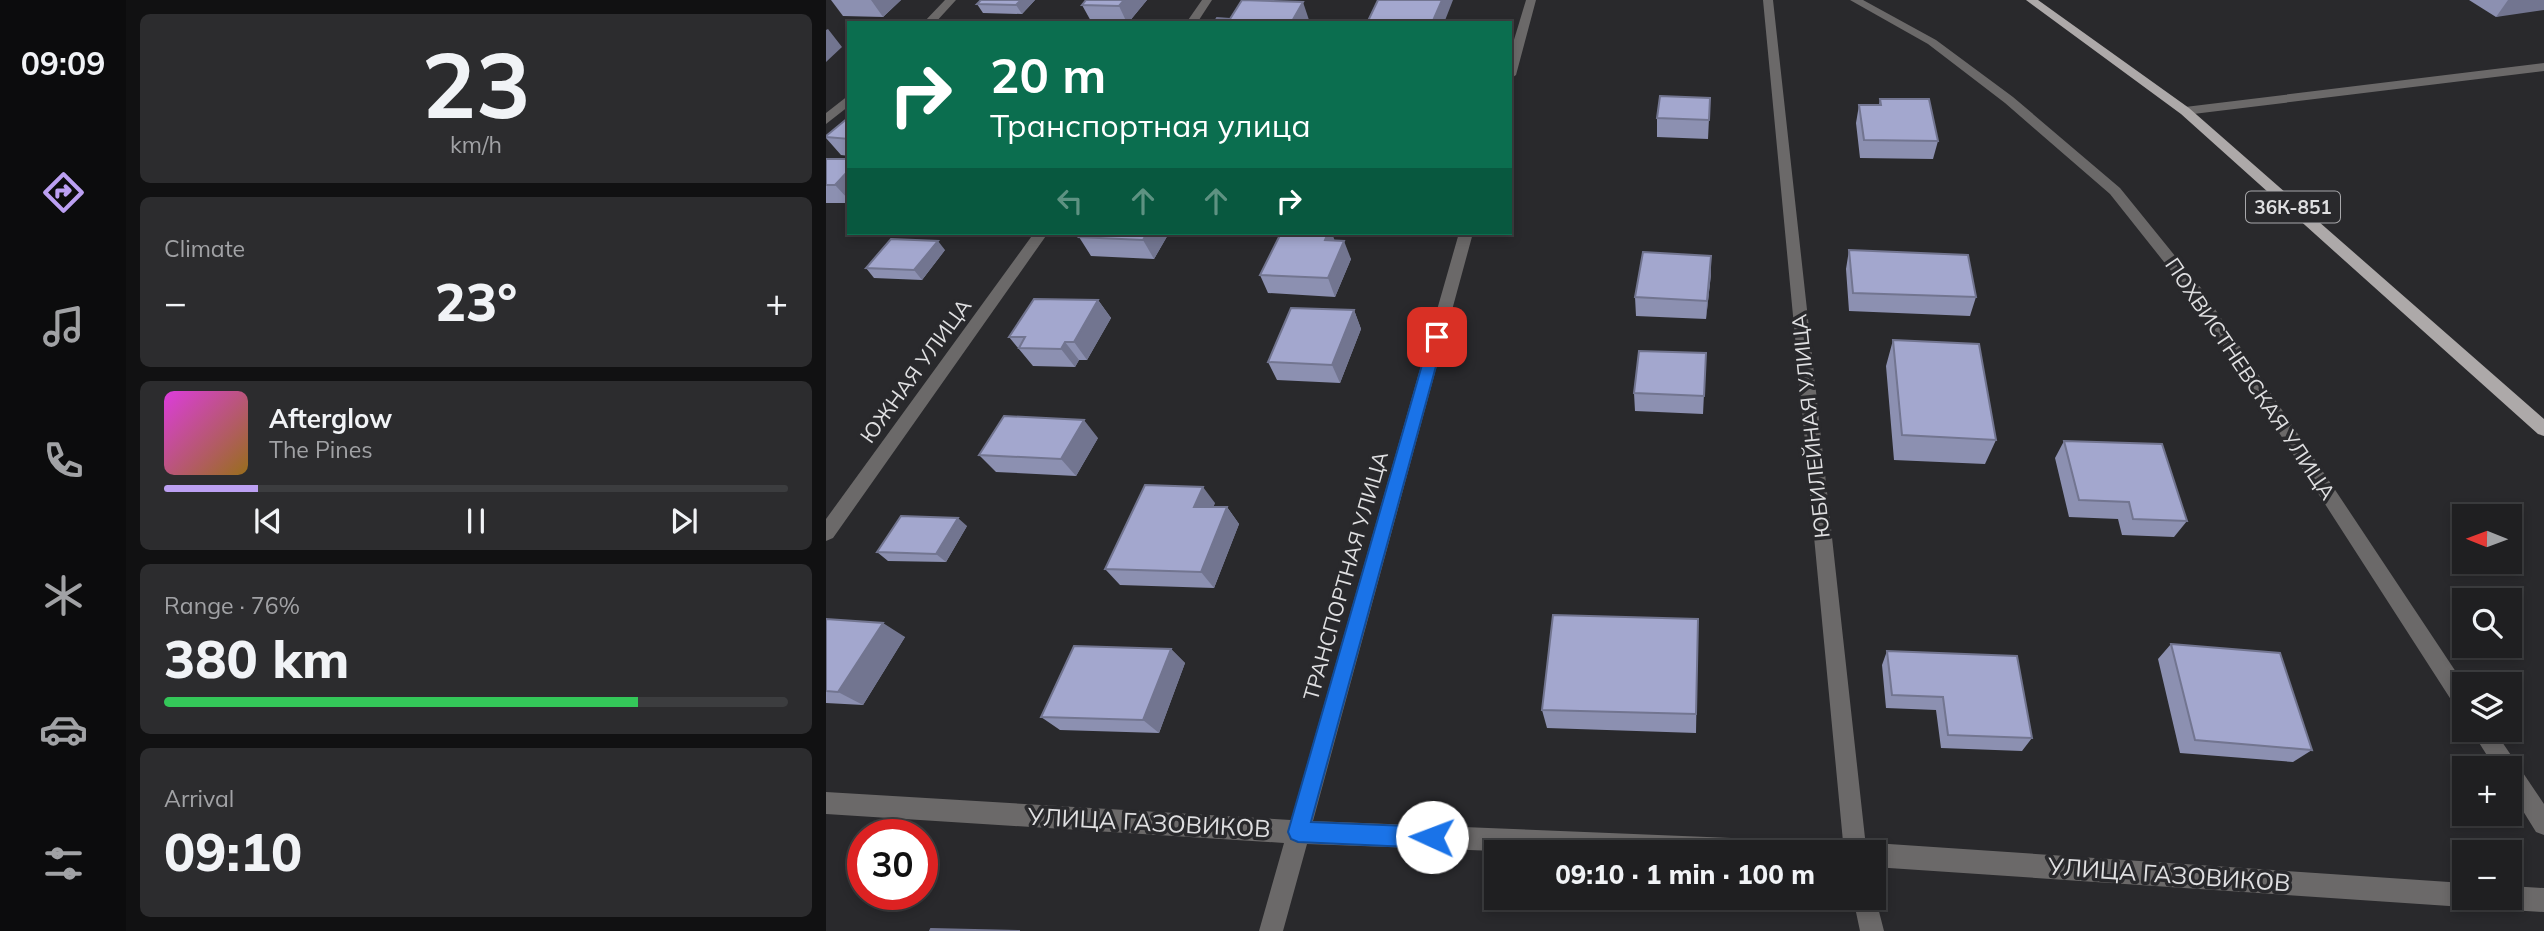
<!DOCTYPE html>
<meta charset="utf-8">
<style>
body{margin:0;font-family:Mulish,sans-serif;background:#2c2c2e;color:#f1f3f6;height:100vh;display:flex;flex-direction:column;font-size:26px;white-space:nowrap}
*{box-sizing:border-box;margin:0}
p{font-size:23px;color:#a1a2a5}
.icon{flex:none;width:38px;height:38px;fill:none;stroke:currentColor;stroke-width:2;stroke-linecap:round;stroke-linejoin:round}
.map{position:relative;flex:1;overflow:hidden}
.sheet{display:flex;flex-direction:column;gap:14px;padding:14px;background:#111112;width:700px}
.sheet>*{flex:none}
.banner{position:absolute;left:21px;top:21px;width:665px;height:214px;border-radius:0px;box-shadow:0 4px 10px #0003,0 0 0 2px #3c3d3f;background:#0b6e4f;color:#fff;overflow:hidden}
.needle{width:46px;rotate:271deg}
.fabs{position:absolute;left:1626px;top:504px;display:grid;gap:14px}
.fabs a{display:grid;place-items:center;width:70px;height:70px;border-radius:0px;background:#1f1f21;box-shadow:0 4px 10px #0003,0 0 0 2px #3c3d3f;font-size:35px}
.speed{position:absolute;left:21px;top:819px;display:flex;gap:14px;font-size:35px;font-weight:700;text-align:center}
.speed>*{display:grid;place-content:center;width:91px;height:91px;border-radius:50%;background:#1f1f21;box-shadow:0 4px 10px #0003,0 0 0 2px #3c3d3f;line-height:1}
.speed .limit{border:10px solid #d22;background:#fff;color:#111}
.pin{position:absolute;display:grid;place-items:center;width:60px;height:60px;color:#fff;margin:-30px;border-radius:14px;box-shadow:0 4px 10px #0006}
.me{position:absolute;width:77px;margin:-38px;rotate:272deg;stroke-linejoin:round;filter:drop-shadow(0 0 5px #0008)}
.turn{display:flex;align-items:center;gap:24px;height:147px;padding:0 28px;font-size:32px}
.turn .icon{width:91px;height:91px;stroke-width:2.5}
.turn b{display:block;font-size:49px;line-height:60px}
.lanes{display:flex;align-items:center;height:66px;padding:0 28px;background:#0003;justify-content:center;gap:35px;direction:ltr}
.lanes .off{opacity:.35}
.big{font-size:52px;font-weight:800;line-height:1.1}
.sheet .card{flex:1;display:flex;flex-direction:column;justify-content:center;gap:10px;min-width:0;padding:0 24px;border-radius:10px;background:#2c2c2e}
.sheet .dial{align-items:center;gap:0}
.dial b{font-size:91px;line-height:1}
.song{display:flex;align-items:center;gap:21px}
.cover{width:84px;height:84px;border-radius:10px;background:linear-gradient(135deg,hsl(300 70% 55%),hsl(40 70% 35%))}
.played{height:7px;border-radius:4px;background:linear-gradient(90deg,#bca0f2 15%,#3c3d3f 15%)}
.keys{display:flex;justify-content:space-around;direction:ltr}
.heat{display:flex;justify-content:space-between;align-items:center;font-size:38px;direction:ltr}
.charge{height:10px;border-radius:5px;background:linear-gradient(90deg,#34c759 76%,#3c3d3f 0)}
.trip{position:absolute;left:658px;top:840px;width:402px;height:70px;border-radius:0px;background:#1f1f21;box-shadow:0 4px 10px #0003,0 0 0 2px #3c3d3f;font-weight:800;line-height:70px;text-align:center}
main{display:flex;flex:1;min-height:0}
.tab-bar{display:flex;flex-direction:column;width:126px;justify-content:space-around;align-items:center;background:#0c0c0d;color:#a1a2a5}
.tab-bar .icon{width:49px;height:49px}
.tab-bar .active{color:#bca0f2}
.tab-bar b{font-size:32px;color:#f1f3f6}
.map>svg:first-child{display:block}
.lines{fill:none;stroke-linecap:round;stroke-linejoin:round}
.minor{fill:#6b6969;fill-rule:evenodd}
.major{fill:#ada9a9;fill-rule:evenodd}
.wall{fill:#8c90b1}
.shaded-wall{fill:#727590}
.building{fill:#a3a7ce;stroke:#727590;stroke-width:2}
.route{fill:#1a73e8;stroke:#114b97;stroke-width:2}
.labels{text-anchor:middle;stroke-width:7;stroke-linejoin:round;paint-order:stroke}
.shield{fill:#29292c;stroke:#a8a8ab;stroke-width:2}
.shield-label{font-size:19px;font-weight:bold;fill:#dfdfe1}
.street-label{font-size:21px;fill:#dfdfe1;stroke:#29292c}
.near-street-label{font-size:24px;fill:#dfdfe1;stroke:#29292c}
</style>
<main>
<nav class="tab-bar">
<b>09:09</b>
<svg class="icon active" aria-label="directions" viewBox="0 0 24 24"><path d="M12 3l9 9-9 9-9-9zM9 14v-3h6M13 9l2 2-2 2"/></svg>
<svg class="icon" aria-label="music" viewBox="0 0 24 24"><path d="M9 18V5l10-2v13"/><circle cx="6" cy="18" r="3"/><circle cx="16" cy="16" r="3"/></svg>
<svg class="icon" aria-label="phone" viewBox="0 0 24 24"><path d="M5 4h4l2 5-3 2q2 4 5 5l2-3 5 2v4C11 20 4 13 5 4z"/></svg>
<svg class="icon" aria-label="climate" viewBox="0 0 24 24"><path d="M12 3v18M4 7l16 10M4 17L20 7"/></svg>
<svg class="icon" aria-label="car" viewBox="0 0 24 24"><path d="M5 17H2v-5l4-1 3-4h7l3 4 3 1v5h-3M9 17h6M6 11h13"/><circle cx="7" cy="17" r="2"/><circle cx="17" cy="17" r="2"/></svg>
<svg class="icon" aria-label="filters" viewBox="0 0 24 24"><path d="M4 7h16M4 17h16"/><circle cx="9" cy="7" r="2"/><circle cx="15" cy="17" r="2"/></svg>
</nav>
<section class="sheet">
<div class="card dial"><b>23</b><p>km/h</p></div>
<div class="card"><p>Climate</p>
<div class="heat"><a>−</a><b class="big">23°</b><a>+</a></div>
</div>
<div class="card">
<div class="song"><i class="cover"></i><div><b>Afterglow</b><p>The Pines</p></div></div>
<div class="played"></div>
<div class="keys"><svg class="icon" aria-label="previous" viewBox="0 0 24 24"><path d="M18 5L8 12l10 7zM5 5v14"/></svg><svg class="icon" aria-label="pause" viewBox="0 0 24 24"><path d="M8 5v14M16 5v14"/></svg><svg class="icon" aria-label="next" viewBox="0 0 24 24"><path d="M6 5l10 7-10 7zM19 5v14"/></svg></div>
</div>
<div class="card"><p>Range · 76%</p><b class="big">380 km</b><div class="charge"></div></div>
<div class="card"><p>Arrival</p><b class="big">09:10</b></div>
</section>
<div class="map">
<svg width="1718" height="931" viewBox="0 0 1718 931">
<rect width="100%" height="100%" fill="#29292c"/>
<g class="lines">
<path class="minor" d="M119,0H130L109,23H97Z
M376,0H386L371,23H360Z
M700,0H710L690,75L684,79V53Z
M937,0H947L1040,847L1048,843L1638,883V898H1649L1646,903L1638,907L1048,867V852H1018Z
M1024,0H1037L1110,40L1187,97L1294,188L1375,288L1638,684V712L1631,709L1365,296L1284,194L1179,103L1102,44Z
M1718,63V71L1359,115L1353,111L1359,107Z
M23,95V106L0,124V113Z
M208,233H222L7,538L0,541V519Z
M633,233H647L487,821L981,841L989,844L992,852H697L481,844L457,931H433L458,843L0,814V792L465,820Z
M1645,730H1668L1718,804V835L1710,832L1684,790V768H1669Z
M1684,886L1718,888V912L1684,910L1676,906L1672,898H1684Z
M1048,892L1058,931H1034L1027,898H1048Z"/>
<path class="major" d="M1200,0H1212L1363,108L1718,419V436L1712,434L1355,114Z"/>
</g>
<path class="wall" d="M5,0H75L57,17L17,16Z
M155,0H209L196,14L157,13L151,4Z
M259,0H321L302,23H266L256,5L259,1Z
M1643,0H1718L1670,17Z
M884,98L882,139L831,137V118Z
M1054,99L1112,141L1107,159L1034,158L1030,123L1033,105H1053Z
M23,117V156L15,155L0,138V136Z
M0,159H23V203H0Z
M256,233H343L328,259L265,256L253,237Z
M509,240L525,259L509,297L442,293L434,275Z
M119,250L96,280L48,278L40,268Z
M1023,250L1150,297L1144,316L1023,311L1020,269Z
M885,256V274L880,319L810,316L809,297Z
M272,300L285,318L261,360H253L249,367L207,366L183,337Z
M528,310L535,329L514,383L451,380L442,362Z
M1067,340L1170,440L1159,464L1068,460L1060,366Z
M880,353L877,414L809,411L808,393Z
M272,438L250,476L170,472L153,455Z
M1238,441L1361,521L1348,537L1296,535L1292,519L1243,517L1229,458Z
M389,503L387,507H401L413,524L388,588L294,585L279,569Z
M141,526L120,562L62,561L51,552Z
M0,619L79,637L37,705L0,703Z
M872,619L870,733L721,728L716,710Z
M1345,644L1486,750L1467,762L1354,753L1332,659Z
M345,649L359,663L333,733L234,730L215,717Z
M1061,651L1206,738L1196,751L1115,748L1110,710L1060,708L1056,665Z"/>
<path class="shaded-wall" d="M45,0H75L57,17Z
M195,0H209L196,14L190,5Z
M298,0H321L302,23H301L293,6Z
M616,0H627L618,23H606Z
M1682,0H1718V10L1670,17Z
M477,2L483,20L481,23H465Z
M2,29L16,47L0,62V30Z
M23,170V200L9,185Z
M321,233H343L328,259L317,240Z
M502,233H506L511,247L499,240Z
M112,241L119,250L96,280L88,270Z
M518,241L525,259L509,297L502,278Z
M885,256V274L880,319L881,301Z
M272,300L285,318L261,360L248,342Z
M528,310L535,329L514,383L506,365Z
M239,342L253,360L249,367L235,349Z
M258,420L272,438L250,476L235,459Z
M377,487L389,503L380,523L368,507Z
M401,507L413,524L388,588L375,572Z
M132,518L141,526L120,562L110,554Z
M57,623L79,637L37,705L12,692Z
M345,649L359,663L333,733L317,720Z"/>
<path class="building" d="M155,0H195L190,5L151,4Z
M260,0H298L293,6L256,5Z
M416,0L477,2L465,23H388L391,18L404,19Z
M552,0H616L606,23H541Z
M834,96L884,98L883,120L831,118Z
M1054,99H1103L1112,141L1038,140L1033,105H1055Z
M23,117V139L0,137V136Z
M0,159H23V170L9,185H0Z
M256,233H321L317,240L253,237Z
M465,233H502L499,240L518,241L502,278L434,275L454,235L464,236Z
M65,239L112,241L88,270L40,268Z
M1023,250L1142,255L1150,297L1027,293Z
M817,252L885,256L881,301L809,297Z
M208,299L272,300L248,342H239L235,349L193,348L199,337H183Z
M465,308L528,310L506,365L442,362Z
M1067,340L1153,344L1170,440L1076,435Z
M813,351L880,353L878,396L808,393Z
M178,416L258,420L235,459L153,455Z
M1238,441L1336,444L1361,521L1307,519L1303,502L1253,500Z
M319,485L377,487L368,507H401L375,572L279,569Z
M75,516L132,518L110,554L51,552Z
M727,615L872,619L870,714L716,710Z
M0,619L57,623L12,692L0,691Z
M1345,644L1454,653L1486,750L1369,740Z
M248,646L345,649L317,720L215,717Z
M1061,651L1191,656L1206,738L1122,735L1117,697L1066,695Z
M105,929L194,931H104Z"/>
<path class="route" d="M611,332L618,337L485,822L606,827L614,830L617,837L614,845L606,848L472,842L465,839L462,832L604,337Z"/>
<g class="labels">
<rect class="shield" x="1420" y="191.5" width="94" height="31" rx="5"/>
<g class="shield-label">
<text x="1467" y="214">36К-851</text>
</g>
<g class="street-label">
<text transform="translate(90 371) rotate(-54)" y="7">ЮЖНАЯ УЛИЦА</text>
<text transform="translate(1424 379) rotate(56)" y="7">ПОХВИСТНЕВСКАЯ УЛИЦА</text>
<text transform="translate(985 426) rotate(-96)" y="7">ЮБИЛЕЙНАЯ УЛИЦА</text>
<text transform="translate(520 576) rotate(-74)" y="7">ТРАНСПОРТНАЯ УЛИЦА</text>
</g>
<g class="near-street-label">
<text transform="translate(323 823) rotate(3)" y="8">УЛИЦА ГАЗОВИКОВ</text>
<text transform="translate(1343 875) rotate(4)" y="8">УЛИЦА ГАЗОВИКОВ</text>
</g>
</g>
</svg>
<div class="fabs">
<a><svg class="needle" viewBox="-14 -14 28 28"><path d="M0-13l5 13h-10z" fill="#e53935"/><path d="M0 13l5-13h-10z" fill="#a1a2a5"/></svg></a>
<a><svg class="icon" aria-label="search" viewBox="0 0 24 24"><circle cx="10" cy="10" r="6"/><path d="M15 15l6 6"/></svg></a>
<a><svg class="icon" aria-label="layers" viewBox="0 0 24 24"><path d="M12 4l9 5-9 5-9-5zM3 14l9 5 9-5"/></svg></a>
<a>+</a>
<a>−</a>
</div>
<div class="speed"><div class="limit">30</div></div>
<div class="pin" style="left:611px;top:337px;background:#d93025"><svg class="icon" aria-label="arrive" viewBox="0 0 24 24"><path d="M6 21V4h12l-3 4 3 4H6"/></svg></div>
<svg class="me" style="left:606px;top:837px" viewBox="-20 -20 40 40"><circle r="19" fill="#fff"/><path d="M0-13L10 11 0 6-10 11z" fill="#1a73e8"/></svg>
<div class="trip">09:10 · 1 min · 100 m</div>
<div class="banner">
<div class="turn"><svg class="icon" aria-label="right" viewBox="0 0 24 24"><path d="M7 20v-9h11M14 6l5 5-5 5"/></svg><div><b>20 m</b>Транспортная улица</div></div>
<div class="lanes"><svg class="icon off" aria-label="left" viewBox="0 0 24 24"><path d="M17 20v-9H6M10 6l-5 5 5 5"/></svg><svg class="icon off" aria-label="ahead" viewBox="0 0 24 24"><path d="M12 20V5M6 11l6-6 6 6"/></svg><svg class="icon off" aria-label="ahead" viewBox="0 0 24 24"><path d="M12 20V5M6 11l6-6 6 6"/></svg><svg class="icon" aria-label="right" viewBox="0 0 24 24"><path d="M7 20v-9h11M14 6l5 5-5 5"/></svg></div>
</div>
</div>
</main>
